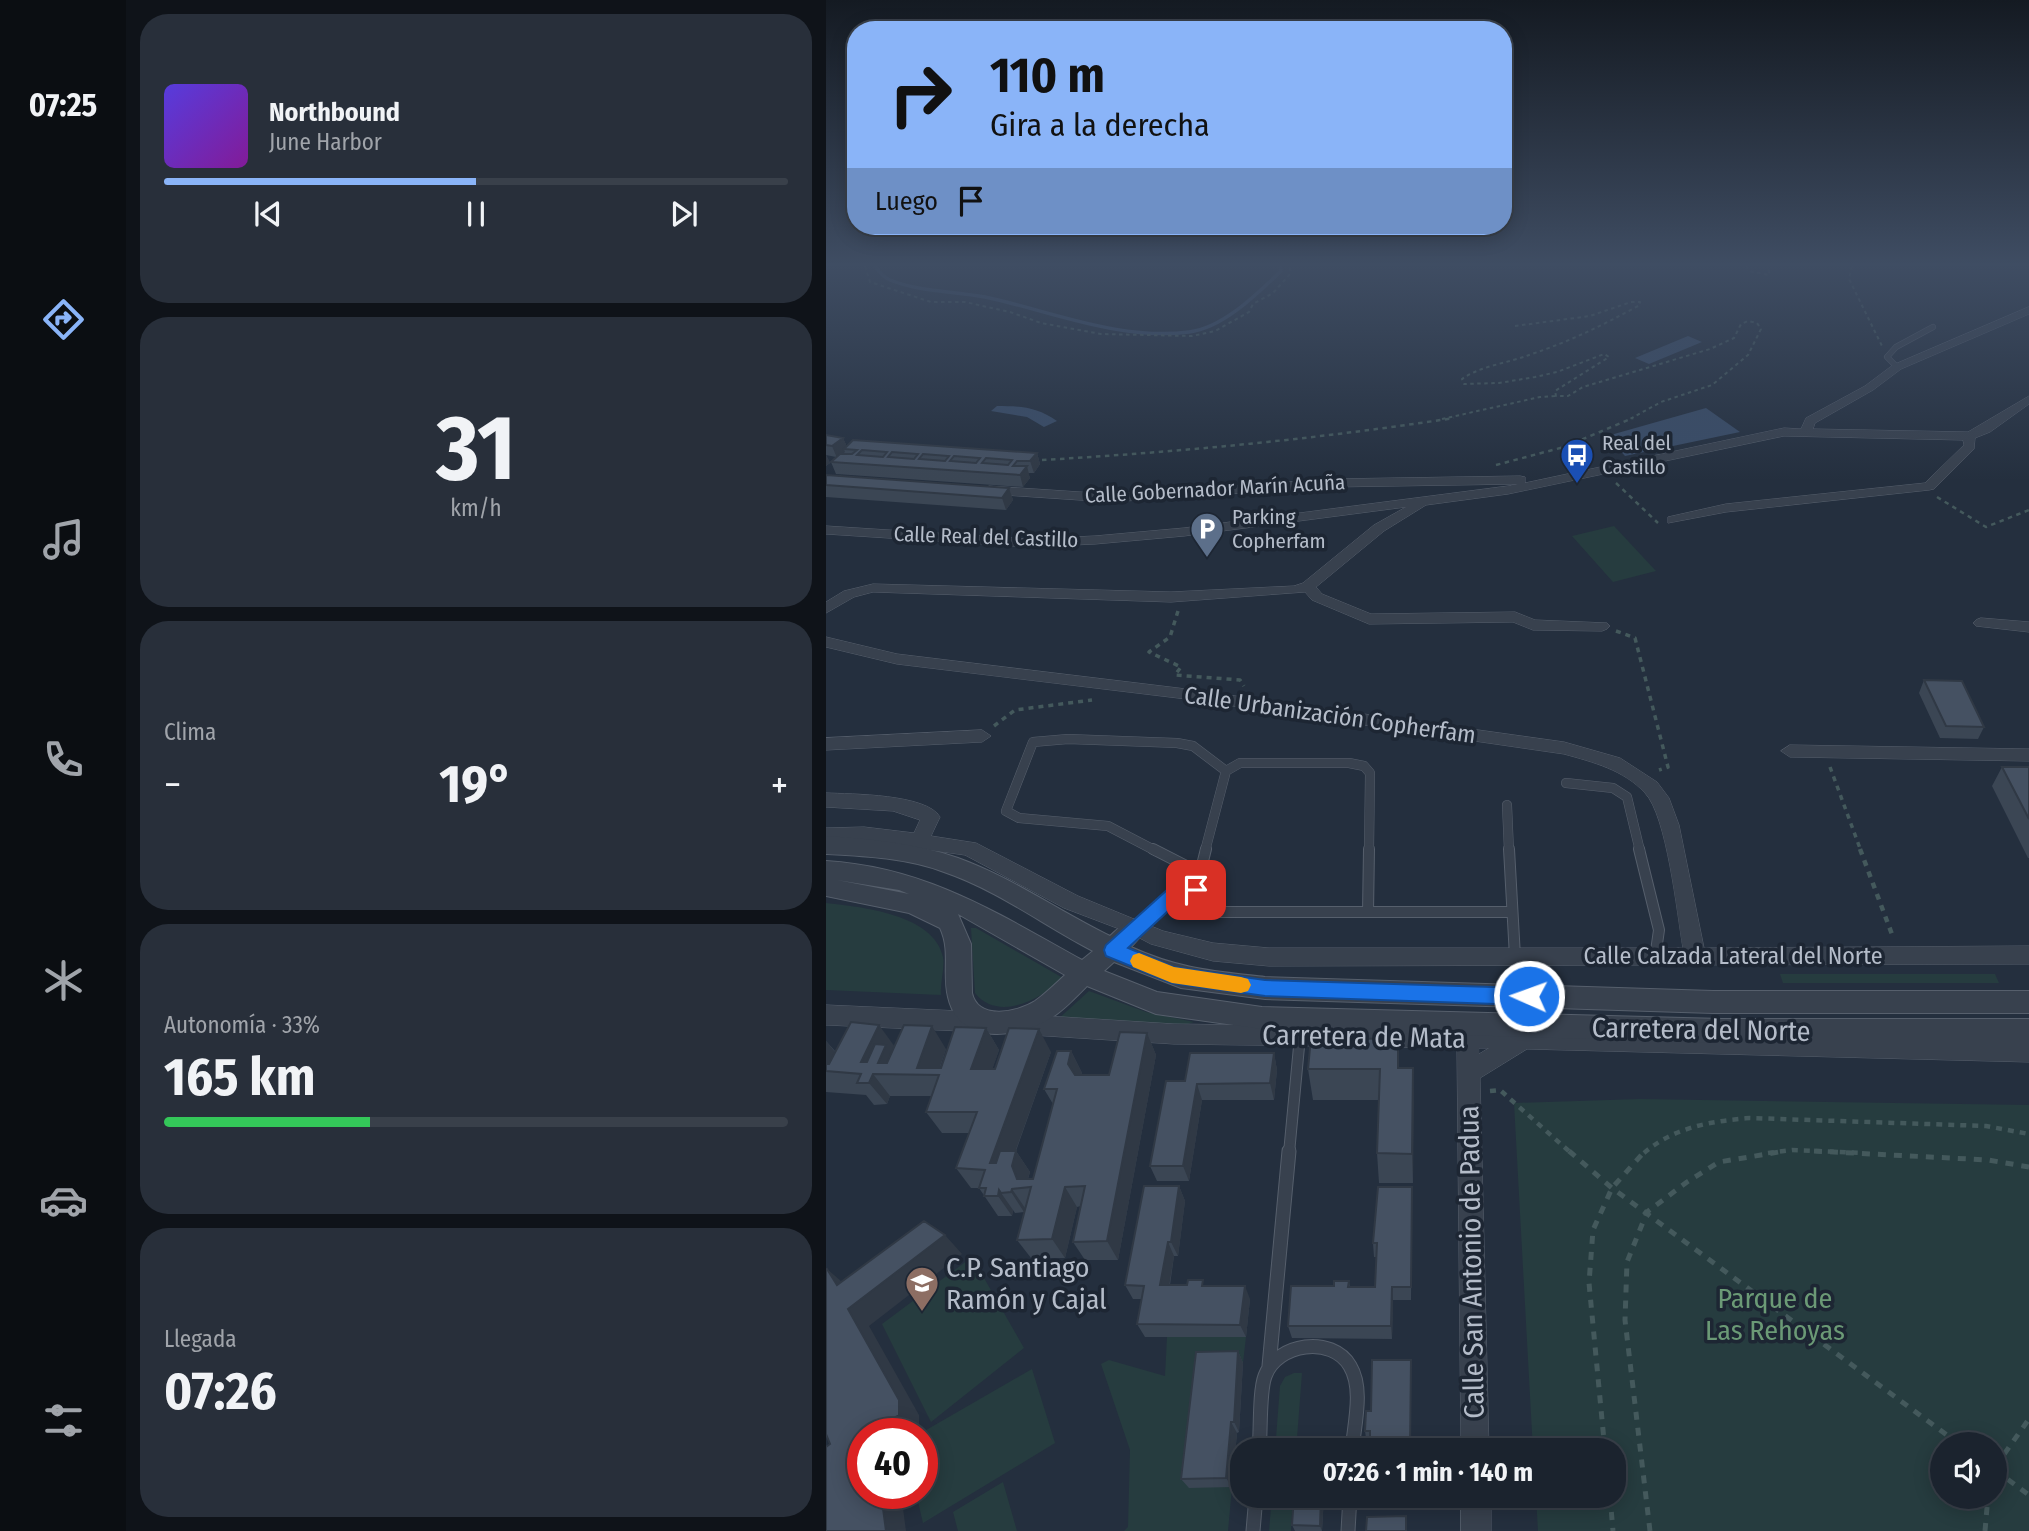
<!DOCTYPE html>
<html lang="es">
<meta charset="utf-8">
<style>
body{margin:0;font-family:"Fira Sans Condensed",sans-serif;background:#282f3a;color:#f1f3f6;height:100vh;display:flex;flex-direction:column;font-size:26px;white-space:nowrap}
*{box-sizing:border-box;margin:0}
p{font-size:23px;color:#a0a4aa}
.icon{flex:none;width:38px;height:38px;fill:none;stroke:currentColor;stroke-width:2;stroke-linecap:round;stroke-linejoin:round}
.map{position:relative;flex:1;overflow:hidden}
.side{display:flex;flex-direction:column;gap:14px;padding:14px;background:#0f1319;width:700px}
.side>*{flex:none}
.guide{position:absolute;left:21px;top:21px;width:665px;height:214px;border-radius:28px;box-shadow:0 4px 18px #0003,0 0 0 2px #39404a;background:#8ab4f8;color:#111;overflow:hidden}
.tools{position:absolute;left:1104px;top:1432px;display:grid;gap:14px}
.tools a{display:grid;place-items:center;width:77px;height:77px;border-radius:50%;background:#1b232e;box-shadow:0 4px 18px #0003,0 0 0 2px #39404a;font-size:35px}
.speed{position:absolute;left:21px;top:1418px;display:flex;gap:14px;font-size:35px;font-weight:700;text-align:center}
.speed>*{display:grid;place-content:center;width:91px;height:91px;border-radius:50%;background:#1b232e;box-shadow:0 4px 18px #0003,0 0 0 2px #39404a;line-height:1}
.speed .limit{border:10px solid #d22;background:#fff;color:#111}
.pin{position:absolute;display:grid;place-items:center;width:60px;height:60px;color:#fff;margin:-30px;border-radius:14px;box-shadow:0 4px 10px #0006}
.me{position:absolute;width:77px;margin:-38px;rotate:272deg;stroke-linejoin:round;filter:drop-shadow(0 0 5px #0008)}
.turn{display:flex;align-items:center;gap:24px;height:147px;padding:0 28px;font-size:32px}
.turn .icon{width:91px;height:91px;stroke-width:2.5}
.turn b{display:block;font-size:49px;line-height:60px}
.then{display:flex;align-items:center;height:66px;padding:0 28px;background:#0003;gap:14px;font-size:26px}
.big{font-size:52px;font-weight:700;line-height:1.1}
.side .tile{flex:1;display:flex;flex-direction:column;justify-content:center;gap:10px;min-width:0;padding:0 24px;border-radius:28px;background:#282f3a}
.side .dial{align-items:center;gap:0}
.dial b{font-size:91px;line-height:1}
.song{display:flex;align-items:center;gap:21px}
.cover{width:84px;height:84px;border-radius:10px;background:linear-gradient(135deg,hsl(250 70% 55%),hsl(290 70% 35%))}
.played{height:7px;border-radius:4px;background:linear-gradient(90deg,#8ab4f8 50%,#39404a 50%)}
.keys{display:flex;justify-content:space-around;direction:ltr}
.heat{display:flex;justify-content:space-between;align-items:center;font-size:38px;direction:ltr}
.charge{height:10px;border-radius:5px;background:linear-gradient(90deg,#34c759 33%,#39404a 0)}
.trip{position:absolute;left:404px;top:1438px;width:396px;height:70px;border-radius:28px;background:#1b232e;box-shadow:0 4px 18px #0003,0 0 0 2px #39404a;font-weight:700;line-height:70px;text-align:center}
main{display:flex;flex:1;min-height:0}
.tab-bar{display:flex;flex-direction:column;width:126px;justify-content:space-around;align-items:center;background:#0b0e12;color:#a0a4aa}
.tab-bar .icon{width:49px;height:49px}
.tab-bar .on{color:#8ab4f8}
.tab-bar b{font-size:32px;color:#f1f3f6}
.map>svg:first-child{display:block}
.green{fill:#263c3f;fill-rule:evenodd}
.water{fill:#394c67}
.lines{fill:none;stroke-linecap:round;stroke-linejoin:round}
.stream{stroke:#394c67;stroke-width:3.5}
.service-far3-casing{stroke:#565f6c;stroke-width:6}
.service-far2-casing{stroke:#565f6c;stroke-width:10}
.service-far1-casing{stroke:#565f6c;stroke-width:12}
.service-casing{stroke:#565f6c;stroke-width:15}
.minor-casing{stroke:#565f6c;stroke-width:1}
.tertiary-casing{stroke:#565f6c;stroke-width:2}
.path-far4{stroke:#44595c;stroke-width:2;stroke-dasharray:3.5 3.5;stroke-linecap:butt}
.path-far3{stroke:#44595c;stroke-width:2.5;stroke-dasharray:4.5 4.5;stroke-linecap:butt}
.path-far2{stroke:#44595c;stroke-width:3.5;stroke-dasharray:5 5;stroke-linecap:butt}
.path-far1{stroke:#44595c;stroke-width:4.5;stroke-dasharray:6 6;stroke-linecap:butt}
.path{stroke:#44595c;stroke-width:5;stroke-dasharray:8 8;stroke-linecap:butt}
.service-far3{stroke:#38414e;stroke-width:5}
.service-far2{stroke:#38414e;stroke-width:9}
.service-far1{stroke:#38414e;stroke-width:10}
.service{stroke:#38414e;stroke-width:13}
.minor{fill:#38414e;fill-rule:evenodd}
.tertiary{fill:#38414e;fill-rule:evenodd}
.wall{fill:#3b4654}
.shaded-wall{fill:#303945}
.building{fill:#455162;stroke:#303945;stroke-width:2;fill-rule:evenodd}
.route{fill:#1a73e8;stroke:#114b97;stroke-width:2}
.slow{fill:#f59e0b}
.labels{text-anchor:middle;stroke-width:7;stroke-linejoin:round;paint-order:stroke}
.far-poi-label{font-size:21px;fill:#b4bcc9;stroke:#1d2633;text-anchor:start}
.far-street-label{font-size:21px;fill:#b4bcc9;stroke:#1d2633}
.street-label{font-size:24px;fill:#b4bcc9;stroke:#1d2633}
.near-street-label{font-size:28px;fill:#b4bcc9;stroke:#1d2633}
.near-poi-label{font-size:28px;fill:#b4bcc9;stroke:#1d2633;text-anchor:start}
.near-park-label{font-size:28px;fill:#6b9a76;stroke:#1d2633}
</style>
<main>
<nav class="tab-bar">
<b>07:25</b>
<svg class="icon on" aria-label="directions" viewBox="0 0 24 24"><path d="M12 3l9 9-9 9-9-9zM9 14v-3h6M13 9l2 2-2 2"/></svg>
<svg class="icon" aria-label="music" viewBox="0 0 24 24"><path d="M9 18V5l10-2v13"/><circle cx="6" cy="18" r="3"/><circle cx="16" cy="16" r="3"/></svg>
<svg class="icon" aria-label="phone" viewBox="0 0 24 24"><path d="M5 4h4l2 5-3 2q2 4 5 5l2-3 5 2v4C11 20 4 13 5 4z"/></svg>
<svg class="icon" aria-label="climate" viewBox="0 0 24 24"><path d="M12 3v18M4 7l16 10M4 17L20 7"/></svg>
<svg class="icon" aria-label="car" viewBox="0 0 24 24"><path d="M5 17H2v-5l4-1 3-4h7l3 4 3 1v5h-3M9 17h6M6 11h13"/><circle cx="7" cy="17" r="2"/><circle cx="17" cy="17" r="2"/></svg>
<svg class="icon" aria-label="filters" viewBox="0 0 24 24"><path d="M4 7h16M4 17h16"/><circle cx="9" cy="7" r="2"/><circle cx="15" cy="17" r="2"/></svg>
</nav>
<section class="side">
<div class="tile">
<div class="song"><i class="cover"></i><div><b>Northbound</b><p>June Harbor</p></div></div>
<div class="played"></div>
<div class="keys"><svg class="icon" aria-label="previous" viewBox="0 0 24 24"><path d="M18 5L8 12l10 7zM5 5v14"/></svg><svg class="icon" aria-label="pause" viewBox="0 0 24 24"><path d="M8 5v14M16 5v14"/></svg><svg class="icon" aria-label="next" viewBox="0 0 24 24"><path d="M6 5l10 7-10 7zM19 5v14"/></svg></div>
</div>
<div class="tile dial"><b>31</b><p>km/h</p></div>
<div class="tile"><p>Clima</p>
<div class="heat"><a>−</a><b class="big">19°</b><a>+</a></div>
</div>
<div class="tile"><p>Autonomía · 33%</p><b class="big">165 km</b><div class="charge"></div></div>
<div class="tile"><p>Llegada</p><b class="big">07:26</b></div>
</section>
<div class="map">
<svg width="1203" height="1531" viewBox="0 0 1203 1531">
<rect width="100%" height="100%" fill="#242f3e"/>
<path class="green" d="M788,526L830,571L787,582L746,536Z
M0,903C35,907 108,914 117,957C119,968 114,982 115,995L0,990Z
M145,928H150L237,978C217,998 173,1023 149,993Z
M954,974H1169L1173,983H957Z
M263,991L320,1012L368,1022L362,1024L230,1021Z
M814,1099L1203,1105V1531H712L710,1496H788V1451H707L688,1103ZM1116,1444H1169V1496H1116Z
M146,1257L198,1348L105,1422L56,1324Z
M341,1337H420L417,1363L363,1487H406L402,1531H298L302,1527L304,1450L275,1364L283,1360L339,1376Z
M206,1369L229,1443L97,1523L90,1493H96L95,1433Z
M468,1373H476L470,1451H449L454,1386L459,1377Z
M177,1482L191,1531H132L127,1512Z
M446,1496H467L465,1531H443Z"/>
<path class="water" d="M862,336L876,342L823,364L809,358Z
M171,406C195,406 211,407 231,421L218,427L201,417L165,411Z
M880,408L914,432L799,456L781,436Z"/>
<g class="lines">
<path class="stream" d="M49,266C53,272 57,277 64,280C94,292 127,291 159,297C225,311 294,341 363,332C397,328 431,294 455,271V266"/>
<defs>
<path id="service-far3" d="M1071,367L1061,357L1070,347L1107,327"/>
<path id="service-far2" d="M400,771L414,763H523L538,766L544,773L543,851
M740,783L787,788L801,797L814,851
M681,805L683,851
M330,851L282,826L193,818L180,811L207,742L242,739L351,743L367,746L400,771
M379,851L400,771"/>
<path id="service-far1" d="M327,849L374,873L380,849
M683,849L689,957
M813,849L833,930L829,958
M542,912H686
M313,926L347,895L370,890V903L391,912H542L543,849
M463,1153L474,1036"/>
<path id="service" d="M443,1366L463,1151
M433,1451C435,1432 433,1392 439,1376C451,1343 506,1335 524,1366C538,1389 528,1425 526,1451
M427,1531L430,1496
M522,1531L524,1496"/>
<path id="minor" d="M1203,307V314L1075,369L1047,390L989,423L987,429L1142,432L1203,396V404L1164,432L1149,438L1148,449L1108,489L1103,490L900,512L842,523V517L900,504L1099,483L1138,445L1137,440L958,436L682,494L600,505L558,531L490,587L496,594L545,614L689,612L709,620L781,623L784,626L781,629L776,631L707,630L687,622L543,624L486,600L479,592L345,602L47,592L28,597L0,613V602L18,591L47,584L345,592L468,586L477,583L548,525L580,507L358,536L269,544L203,547L0,534V526L203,539L269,536L358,528L682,486L692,484L506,487L284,502L163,494L156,490L163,486L284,494L506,479L694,476L699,477V483L958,428L975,429L980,418L1039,386L1067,365Z
M1155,618L1203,622V632L1150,626L1147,623L1150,620Z
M0,637L71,654L352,688L738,742L794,758L831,782L843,798L853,825L878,948L1203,946V964L443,966L387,961L325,944L304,933L238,908L139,855L38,841L0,842V828L38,827L88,833L94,820L67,811L0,807V793C25,794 101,794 114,817L105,836L150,843L252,896L337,931L387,943L443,948H857C851,913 841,816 819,793C798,770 767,762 738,754L352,698L71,664L0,647Z
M156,730L165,736L156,742L0,750V738Z
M964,745L1203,749V761L964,757L955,751Z
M374,865L381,868L384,873L377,896L370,898L363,896L360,890L367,868Z
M0,1005L157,1012L165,1015L168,1022L165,1029L157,1032L0,1025Z
M189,1014L348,1024L699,1029L1203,1042V1062L701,1049L654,1078L663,1451H635L631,1048L348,1044L189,1034L181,1031L178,1024L181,1017ZM653,1048H663L653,1054Z
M635,1496H665V1531H635Z"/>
<path id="tertiary" d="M0,836C45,839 89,843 132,858C185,877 233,911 284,936C295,926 304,915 320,920L323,927L305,947C353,969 387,971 439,977L887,991H1203V1013H887L439,999L355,988L288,962L278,971L331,992L436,1007L896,1019H1203V1043H896L436,1029L330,1014L261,986C250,997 238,1010 225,1018C191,1039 133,1046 122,997C116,973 125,951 114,928L83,913L0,896V861C100,867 171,913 256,960L267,951C217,925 171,890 118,872C81,858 39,856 0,854ZM11,880L73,890L83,894ZM132,914L239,975C229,984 219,994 209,1001C190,1013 152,1020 146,993L145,944Z"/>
</defs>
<use href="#service-far3" class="service-far3-casing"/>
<use href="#service-far2" class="service-far2-casing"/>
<use href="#service-far1" class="service-far1-casing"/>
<use href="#service" class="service-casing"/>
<use href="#minor" class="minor-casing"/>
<use href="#tertiary" class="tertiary-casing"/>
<path class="path-far4" d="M39,266L44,282L105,302H139L184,312L215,323L275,334L366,336L389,331L423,312L427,304L447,293L465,273L463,266
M920,266L923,271L943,275V266
M1026,266L1023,279L1056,346
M689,326L764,316L805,302H814V305C775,326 745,341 703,355C682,363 654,366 636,379L638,384L673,383L709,377L731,372L778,354L783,357L729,391L730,396H742L757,387L884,349L908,338L915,324L922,321L931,323L935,329L922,355L886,385L835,402L804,419
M616,419L714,397L730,396"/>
<path class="path-far3" d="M216,460C354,452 491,439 628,418
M670,465L738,447L807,418
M790,483L832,523
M1111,497L1160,527L1203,510"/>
<path class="path-far2" d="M352,611L344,637L323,652L355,667L349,675L414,680L418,686
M790,631L809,638L842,767L833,770
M168,726L189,710L266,700
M1004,767L1035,851"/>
<path class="path-far1" d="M1034,849L1067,937
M664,1091L674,1090L745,1153
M818,1153C848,1127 886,1121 924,1118L1160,1126L1203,1134
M942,1153L966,1150L1038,1153"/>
<path class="path" d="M743,1151L786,1188L1133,1444
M988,1151L1162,1160L1203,1167
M779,1451L763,1283L767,1230L786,1188L819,1151
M1169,1467L1203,1419
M1169,1470L1203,1495
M784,1496L787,1531
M824,1531L799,1320L801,1262L821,1212L861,1182L893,1162L959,1151
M1159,1531L1162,1496"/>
<use href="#service-far3" class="service-far3"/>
<use href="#service-far2" class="service-far2"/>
<use href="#service-far1" class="service-far1"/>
<use href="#service" class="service"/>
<use href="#minor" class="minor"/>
<use href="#tertiary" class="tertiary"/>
</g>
<path class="wall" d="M0,435L17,438L21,447L211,453L214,464L208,473H202L204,478L197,487L10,474L5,462L10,457L0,455L4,463L0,466Z
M0,475L183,488L187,500L180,510L0,497Z
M1098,680L1158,727L1152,739L1114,738L1093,693Z
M1176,767H1203V858H1202L1166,786Z
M160,1028L173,1050L166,1069H169L225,1052L190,1151L204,1172L202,1179H207L227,1104L218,1089L245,1051L256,1073V1075H283L321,1033L330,1055L292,1260H259L247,1242L255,1206L251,1207L239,1258H205L191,1240L198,1212L189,1213L187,1210L186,1216H172L153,1188H145L130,1168L143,1133H116L100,1112L105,1096H64L61,1104L48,1105L40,1095L0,1092V1041L10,1052L68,1046L120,1049L114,1068H115Z
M572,1039L573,1068H587V1183H553L551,1153L553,1100H487L482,1069Z
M448,1053L451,1070L448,1100H376L363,1181H331L324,1166L359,1081Z
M353,1186L359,1201L352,1256H348L344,1285L379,1286L424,1299L420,1337H319L311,1324L316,1299H307L299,1285Z
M586,1187L585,1300H567L566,1339L466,1338L462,1326L508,1286L523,1281L524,1287H549L550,1257H548L547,1243Z
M412,1351L417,1363L413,1432L411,1433L406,1487L363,1488L355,1479Z
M545,1411L544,1437L540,1438L539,1431Z
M498,1496L496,1531H469L466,1525Z"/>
<path class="shaded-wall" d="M17,438L22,449H18L19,452L11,458L6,446Z
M211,453L214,464L208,473L204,461Z
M0,455L4,463L0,466Z
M201,466L204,478L197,487L194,475Z
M183,488L187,500L180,510L176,498Z
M53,1025L69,1047L58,1071L47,1074L64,1096L61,1104L43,1083L35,1062Z
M106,1026L120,1049L111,1075L91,1068Z
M160,1028L173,1050L159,1091L145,1069Z
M213,1029L225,1052L178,1183L164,1163Z
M321,1033L330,1055L292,1260L281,1241Z
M0,1041L14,1058L0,1071Z
M245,1051L256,1073L253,1086L242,1064Z
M448,1053L451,1070L448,1100L444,1083Z
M587,1068L588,1099L587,1183L586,1154Z
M371,1084L376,1100L363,1181L357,1166Z
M190,1151L204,1172L199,1187L191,1179L186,1166Z
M353,1186L359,1201L352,1256L345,1242Z
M239,1187L251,1207L239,1258L226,1239Z
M186,1189L199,1208L198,1212L185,1192Z
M173,1190L187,1210L186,1216L172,1196Z
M119,1235L136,1254L43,1326L93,1415V1429L86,1433H48L22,1309L11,1285L1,1269L22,1287Z
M342,1242L348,1256L341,1299L334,1285Z
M419,1286L424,1299L420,1337L414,1325Z
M566,1287L567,1300L566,1339L565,1326Z
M412,1351L417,1363L413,1432L408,1422Z
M405,1422L411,1433L406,1487L400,1478Z
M55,1493H75L80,1531H60Z
M495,1496H498L496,1531L494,1526Z"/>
<path class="building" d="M0,435L17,438L6,446L0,445Z
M27,440L211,453L204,461H191L187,466H201L194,475L5,462L14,454H26L31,450L18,449ZM36,450L61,452L57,457L31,455ZM66,452L92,454L88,459L62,457ZM97,454L123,456L119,461L93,459ZM128,456L154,458L150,463L124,461ZM160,458L186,460L182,465L156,463Z
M0,475L183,488L176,498L0,485Z
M1098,680L1136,681L1158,727L1120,726Z
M1176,767H1203V819Z
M25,1022L53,1025L35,1062H41L49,1044L60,1045L52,1063H61L78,1025L106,1026L91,1068H115L129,1027L160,1028L145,1069H169L183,1028L213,1029L164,1163H170L174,1151H190L186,1166L191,1179H207L231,1089H218L231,1051H245L242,1064L249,1075H283L294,1032L321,1033L281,1241L247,1242L259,1186L239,1187L226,1239L191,1240L205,1187L186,1189L185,1192L175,1193L173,1190L172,1196H158L160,1188H153L159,1170L130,1168L151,1112H100L113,1075L47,1074L43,1083H31L35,1074L0,1071V1064H3Z
M485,1038L572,1039V1068H587L586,1154L551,1153L554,1069H482Z
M364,1053H448L444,1083L371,1084L357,1166H324L340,1081H359Z
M318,1186H353L345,1242H342L334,1285H361L362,1280H377L376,1286H419L414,1325L311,1324L318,1286L299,1285Z
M552,1187H586L585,1287H566L565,1326H462L465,1286H508V1281H523L522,1287H549L551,1243H547Z
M98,1221L119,1235L22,1309L73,1400V1415L48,1429V1433H37V1493H55L60,1531H0V1447L4,1444L0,1434V1270L1,1269L11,1285Z
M412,1351L408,1422H405L400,1478L355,1479L370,1352Z
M546,1360H585L584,1451H544V1431H539L540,1411H545Z
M468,1496H495L494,1526L466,1525Z
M580,1516V1531H540L541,1517Z"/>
<linearGradient id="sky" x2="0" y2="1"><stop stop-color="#141a22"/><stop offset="0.55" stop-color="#3f4d63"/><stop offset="1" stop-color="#3f4d63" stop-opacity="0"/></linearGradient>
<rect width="1203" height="481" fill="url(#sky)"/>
<path class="route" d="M370,883L376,885L379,890L376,895L353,901L302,948L347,967L439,980L703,988L710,990L712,996L710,1002L703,1005L439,996L346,983L280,956L278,950L280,945L341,890Z"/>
<path class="slow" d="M313,953L348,967L415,977L422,979L425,985L422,991L415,993L346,983L307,967L304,961L307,955Z"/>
<defs>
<symbol id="bus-pin" viewBox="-11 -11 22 30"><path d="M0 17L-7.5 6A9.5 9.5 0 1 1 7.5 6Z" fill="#1a4fb4" stroke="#1d2633"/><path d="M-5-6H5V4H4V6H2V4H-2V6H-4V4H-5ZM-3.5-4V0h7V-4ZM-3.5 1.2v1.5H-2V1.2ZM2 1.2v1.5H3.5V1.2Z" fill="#fff"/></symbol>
<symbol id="parking-pin" viewBox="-11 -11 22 30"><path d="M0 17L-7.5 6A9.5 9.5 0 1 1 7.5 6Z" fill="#5c6f8a" stroke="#1d2633"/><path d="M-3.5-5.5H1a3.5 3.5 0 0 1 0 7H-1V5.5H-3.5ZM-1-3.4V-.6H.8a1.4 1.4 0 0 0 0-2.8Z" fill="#fff"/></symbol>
<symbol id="school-pin" viewBox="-11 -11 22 30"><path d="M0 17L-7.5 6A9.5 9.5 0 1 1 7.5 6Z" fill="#8d6e63" stroke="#1d2633"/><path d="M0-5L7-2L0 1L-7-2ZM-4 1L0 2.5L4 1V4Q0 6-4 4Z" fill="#fff"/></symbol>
</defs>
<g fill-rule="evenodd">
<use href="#bus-pin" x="732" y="436" width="38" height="52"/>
<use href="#parking-pin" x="362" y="510" width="38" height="52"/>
<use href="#school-pin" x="77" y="1264" width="38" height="52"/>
</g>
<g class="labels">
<g class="far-poi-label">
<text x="776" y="450">Real del<tspan x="776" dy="24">Castillo</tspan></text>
<text x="406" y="524">Parking<tspan x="406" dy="24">Copherfam</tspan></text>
</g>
<g class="far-street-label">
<text transform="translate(389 489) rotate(-3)" y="7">Calle Gobernador Marín Acuña</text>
<text transform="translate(160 537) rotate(2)" y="7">Calle Real del Castillo</text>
</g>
<g class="street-label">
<text transform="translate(504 715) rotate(8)" y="8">Calle Urbanización Copherfam</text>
<text x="907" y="964">Calle Calzada Lateral del Norte</text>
</g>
<g class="near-street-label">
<text transform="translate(875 1029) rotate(1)" y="10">Carretera del Norte</text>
<text transform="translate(538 1036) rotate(1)" y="10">Carretera de Mata</text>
<text transform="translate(645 1262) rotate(-91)" y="10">Calle San Antonio de Padua</text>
</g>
<g class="near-poi-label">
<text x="120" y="1277">C.P. Santiago<tspan x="120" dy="32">Ramón y Cajal</tspan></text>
</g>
<g class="near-park-label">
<text x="949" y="1308">Parque de<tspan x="949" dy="32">Las Rehoyas</tspan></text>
</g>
</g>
</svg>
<div class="tools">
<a><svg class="icon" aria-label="sound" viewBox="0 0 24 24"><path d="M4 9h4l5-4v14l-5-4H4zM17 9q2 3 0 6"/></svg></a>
</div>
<div class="speed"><div class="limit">40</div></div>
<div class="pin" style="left:370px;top:890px;background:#d93025"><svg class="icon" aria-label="arrive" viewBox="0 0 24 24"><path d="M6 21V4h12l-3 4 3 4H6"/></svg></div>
<svg class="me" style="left:703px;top:996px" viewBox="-20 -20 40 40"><circle r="17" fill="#1a73e8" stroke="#fff" stroke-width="3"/><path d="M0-11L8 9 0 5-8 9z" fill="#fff"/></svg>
<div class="trip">07:26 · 1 min · 140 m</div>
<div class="guide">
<div class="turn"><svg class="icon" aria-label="right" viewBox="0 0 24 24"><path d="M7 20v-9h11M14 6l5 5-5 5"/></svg><div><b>110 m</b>Gira a la derecha</div></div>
<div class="then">Luego<svg class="icon" aria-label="arrive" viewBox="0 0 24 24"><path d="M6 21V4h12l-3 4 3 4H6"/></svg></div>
</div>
</div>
</main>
